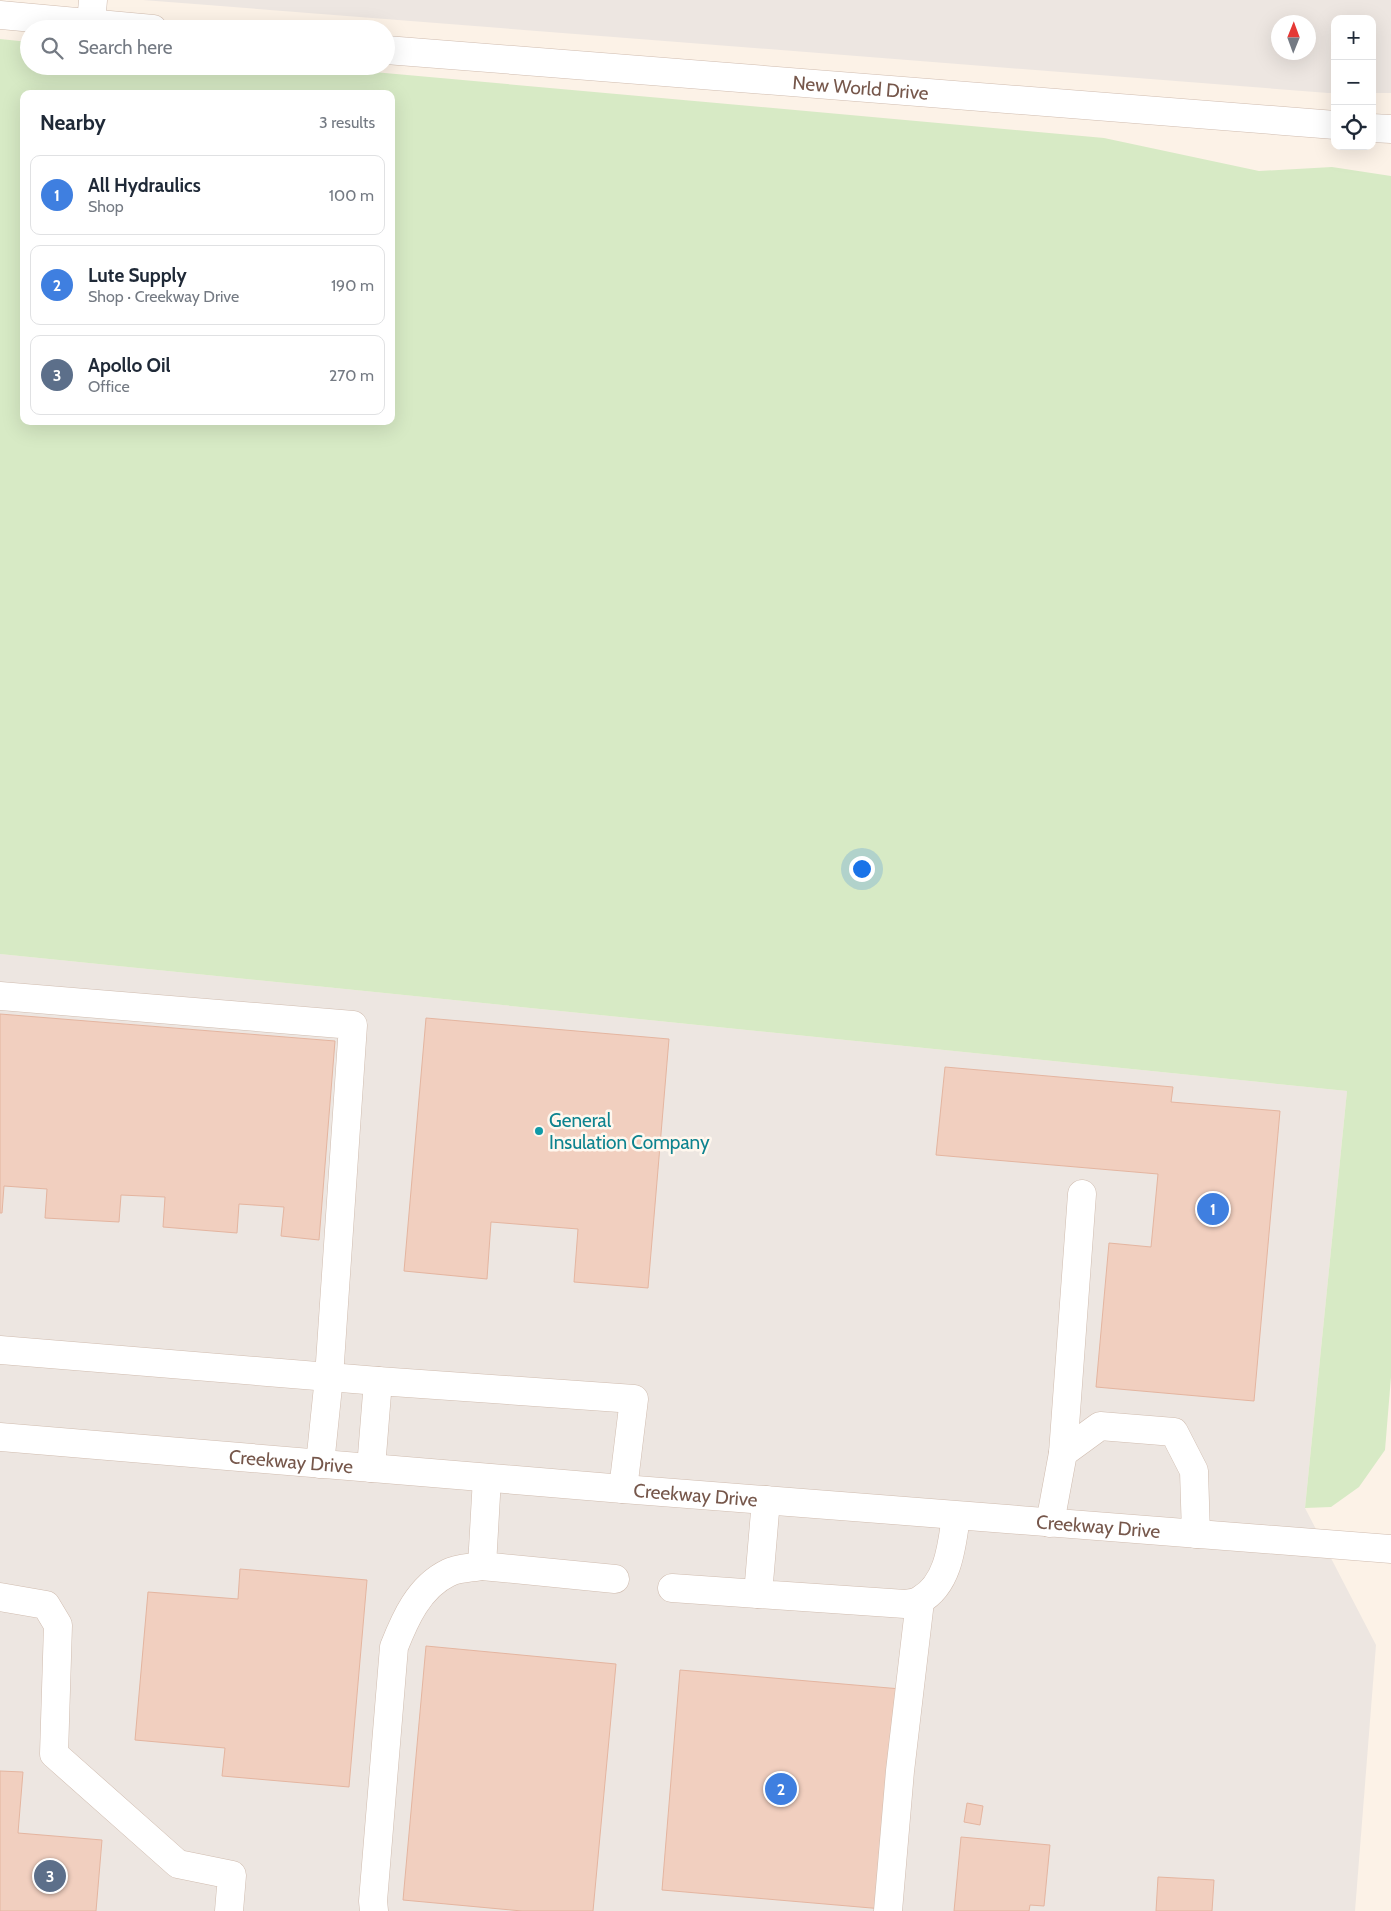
<!DOCTYPE html>
<html lang="en">
<head>
<meta charset="utf-8">
<style>
	:root { --surface:#fff; --page:#f6f6f7; --text:#1f2937; --muted:#747a83; --line:#e0e1e3; --accent:#1a73e8 }
	body { margin:0; font-family:Cabin,sans-serif; background:var(--page); color:var(--text) }
	.controls { position:absolute; right:15px; top:15px; display:grid; overflow:hidden; border-radius:10px; box-shadow:0 5px 20px #0002 }
	.controls button { width:45px; height:45px; display:grid; place-items:center; padding:0; border:0; border-bottom:1px solid var(--line); background:var(--surface); color:var(--text); font:25px sans-serif }
	.compass { position:absolute; left:1271px; top:15px; width:45px; height:45px; border-radius:50%; background:var(--surface); box-shadow:0 5px 20px #0002; rotate:1deg }
	.you { position:absolute; left:861px; top:868px; width:18px; height:18px; margin:-12px; border:4px solid #fff; border-radius:50%; background:#1a73e8; box-shadow:0 0 0 8px #1a73e833 }
	.badge { display:grid; place-items:center; width:32px; height:32px; border-radius:50%; background:var(--accent); color:#fff; font-size:16px; font-weight:700 }
	.pin { position:absolute; translate:-50% -50%; border:2px solid #fff; box-shadow:0 1px 5px #0006 }
	.list { margin:0; padding:0; list-style:none }
	h2 { display:flex; justify-content:space-between; align-items:center; height:65px; margin:0; padding:0 20px; font-size:21px }
	h2 small { font-size:16px; font-weight:400; color:var(--muted) }
	.list li { display:grid; grid-template-columns:32px 1fr auto; gap:15px; align-items:center; box-sizing:border-box; height:80px; margin:0 10px 10px; padding:0 10px; border:1px solid var(--line); border-radius:10px }
	.list b { display:block; font-size:19px; white-space:nowrap }
	.list p { margin:0; font-size:16px; white-space:nowrap; color:var(--muted) }
	.list em { font-size:16px; font-style:normal; color:var(--muted) }
	.icon { flex:none; width:28px; height:28px; fill:none; stroke:currentColor; stroke-width:2; stroke-linecap:round; stroke-linejoin:round }
	.map { position:relative; flex:none; width:1391px; height:1911px; overflow:hidden }
	.search { position:absolute; background:var(--surface); box-shadow:0 5px 20px #0002; left:20px; top:20px; width:375px; height:55px; display:flex; align-items:center; gap:12px; box-sizing:border-box; padding:0 18px; border-radius:28px; color:var(--muted); font-size:19px }
	.panel { position:absolute; background:var(--surface); box-shadow:0 5px 20px #0002; left:20px; top:90px; width:375px; height:335px; border-radius:10px }
	.map>svg:first-child { display:block }
</style>
</head>
<body>
<div class="map">
<svg width="1391" height="1911" viewBox="0 0 1391 1911">
	<rect width="100%" height="100%" fill="#fcf2e7"/>
	<path fill="#ede6e1" fill-rule="evenodd" d="M143 0H1391V93H1372V19H1335V93H1328ZM1278 22H1308V52H1278Z
		M0 954 1347 1091 1305 1508 1376 1645 1355 1911H0Z"/>
	<path fill="#d7eac5" fill-rule="evenodd" d="M0 39 29 42V66H307L1104 138 1259 171 1332 167 1391 176V1377L1385 1450 1359 1487 1331 1507 1305 1508 1347 1091 0 954ZM24 94H391V421H24Z"/>
	<path fill="#f1cfbf" stroke="#e4b5a0" d="M0 1014 335 1041 319 1240 281 1236 284 1207 239 1204 237 1233 163 1227 165 1197 121 1195 119 1222 45 1218 47 1189 4 1186 2 1213H0Z
		M426 1018 669 1039 648 1288 574 1282 578 1229 491 1222 487 1279 404 1271Z
		M945 1067 1173 1087 1171 1102 1280 1111 1254 1401 1096 1387 1109 1243 1151 1247 1158 1174 936 1155Z
		M240 1569 367 1580 349 1787 222 1776 225 1748 135 1740 148 1592 238 1599Z
		M426 1646 616 1664 593 1911H522L403 1900Z
		M680 1670 901 1689 883 1909 662 1890Z
		M0 1771 23 1772 18 1833 102 1840 96 1911H0Z
		M967 1803 983 1806 980 1825 964 1822Z
		M961 1837 1050 1845 1044 1906 1030 1905 1029 1911H954Z
		M1158 1877 1214 1880 1212 1911H1156Z"/>
	<g fill="none" stroke-linecap="round" stroke-linejoin="round">
		<defs>
			<g id="minor">
				<path d="M0 15 153 29"/>
				<path d="M91 23 93 0"/>
				<path id="s1" d="M386 50 1335 125"/>
				<path d="M1372 128 1391 129"/>
				<path d="M0 996 353 1025 329 1377 320 1464"/>
				<path d="M0 1350 378 1381"/>
				<path id="s2" d="M0 1437 623 1489 1391 1549"/>
				<path d="M1063 1453 1082 1194"/>
				<path d="M371 1468 378 1381 634 1399 623 1489"/>
				<path d="M487 1478 482 1566 615 1579"/>
				<path d="M766 1500 758 1594 905 1604C910 1603 916 1603 920 1600 949 1584 952 1544 956 1516"/>
				<path d="M1050 1523 1063 1453 1100 1426 1174 1432 1194 1471 1196 1534"/>
				<path d="M672 1588 758 1594"/>
				<path d="M0 1597 46 1605 58 1625 54 1754 178 1864 232 1875 229 1911"/>
				<path d="M374 1911 373 1901 394 1647C405 1619 419 1587 448 1573 457 1568 471 1568 482 1566"/>
				<path d="M888 1911 900 1771 920 1601"/>
			</g>
		</defs>
		<use href="#minor" stroke="#d0bcaf" stroke-width="29"/>
		<use href="#minor" stroke="#fff" stroke-width="28"/>
	</g>
	<circle fill="#0f9aa8" stroke="#fff7ee" stroke-width="2" cx="539" cy="1131" r="5"/>
	<g text-anchor="middle" dominant-baseline="central" stroke-width="5" stroke-linejoin="round" paint-order="stroke">
		<g font-size="19" fill="#76574b" stroke="#fff7ee">
			<text stroke="none"><textPath href="#s1" startOffset="476">New World Drive</textPath></text>
			<text stroke="none"><textPath href="#s2" startOffset="292">Creekway Drive</textPath></text>
			<text stroke="none"><textPath href="#s2" startOffset="698">Creekway Drive</textPath></text>
			<text stroke="none"><textPath href="#s2" startOffset="1102">Creekway Drive</textPath></text>
		</g>
		<g font-size="19" fill="#0d838f" stroke="#fff7ee" text-anchor="start">
			<text x="549" y="1120">General<tspan x="549" dy="22">Insulation Company</tspan></text>
		</g>
	</g>
</svg>
<div class="controls">
<button>+</button>
<button>−</button>
<button><svg class="icon" aria-label="locate" viewBox="0 0 24 24"><circle cx="12" cy="12" r="6"/><path d="M12 2v4M12 18v4M2 12h4M18 12h4"/></svg></button>
</div>
<svg class="compass" viewBox="-18 -18 36 36"><path d="M0-13l5 13h-10z" fill="#e53935"/><path d="M0 13l5-13h-10z" fill="#747a83"/></svg>
<div class="you"></div>
<div class="pin badge" style="left:1213px;top:1209px;background:#3f7fe0">1</div>
<div class="pin badge" style="left:781px;top:1789px;background:#3f7fe0">2</div>
<div class="pin badge" style="left:50px;top:1876px;background:#5c6f8a">3</div>
<div class="search"><svg class="icon" aria-label="search" viewBox="0 0 24 24"><circle cx="10" cy="10" r="6"/><path d="M15 15l6 6"/></svg>Search here</div>
<section class="panel">
<h2>Nearby<small>3 results</small></h2>
<ul class="list">
<li><span class="badge" style="background:#3f7fe0">1</span><div><b>All Hydraulics</b><p>Shop</p></div><em>100 m</em></li>
<li><span class="badge" style="background:#3f7fe0">2</span><div><b>Lute Supply</b><p>Shop · Creekway Drive</p></div><em>190 m</em></li>
<li><span class="badge" style="background:#5c6f8a">3</span><div><b>Apollo Oil</b><p>Office</p></div><em>270 m</em></li>
</ul>
</section>
</div>
</body>
</html>
